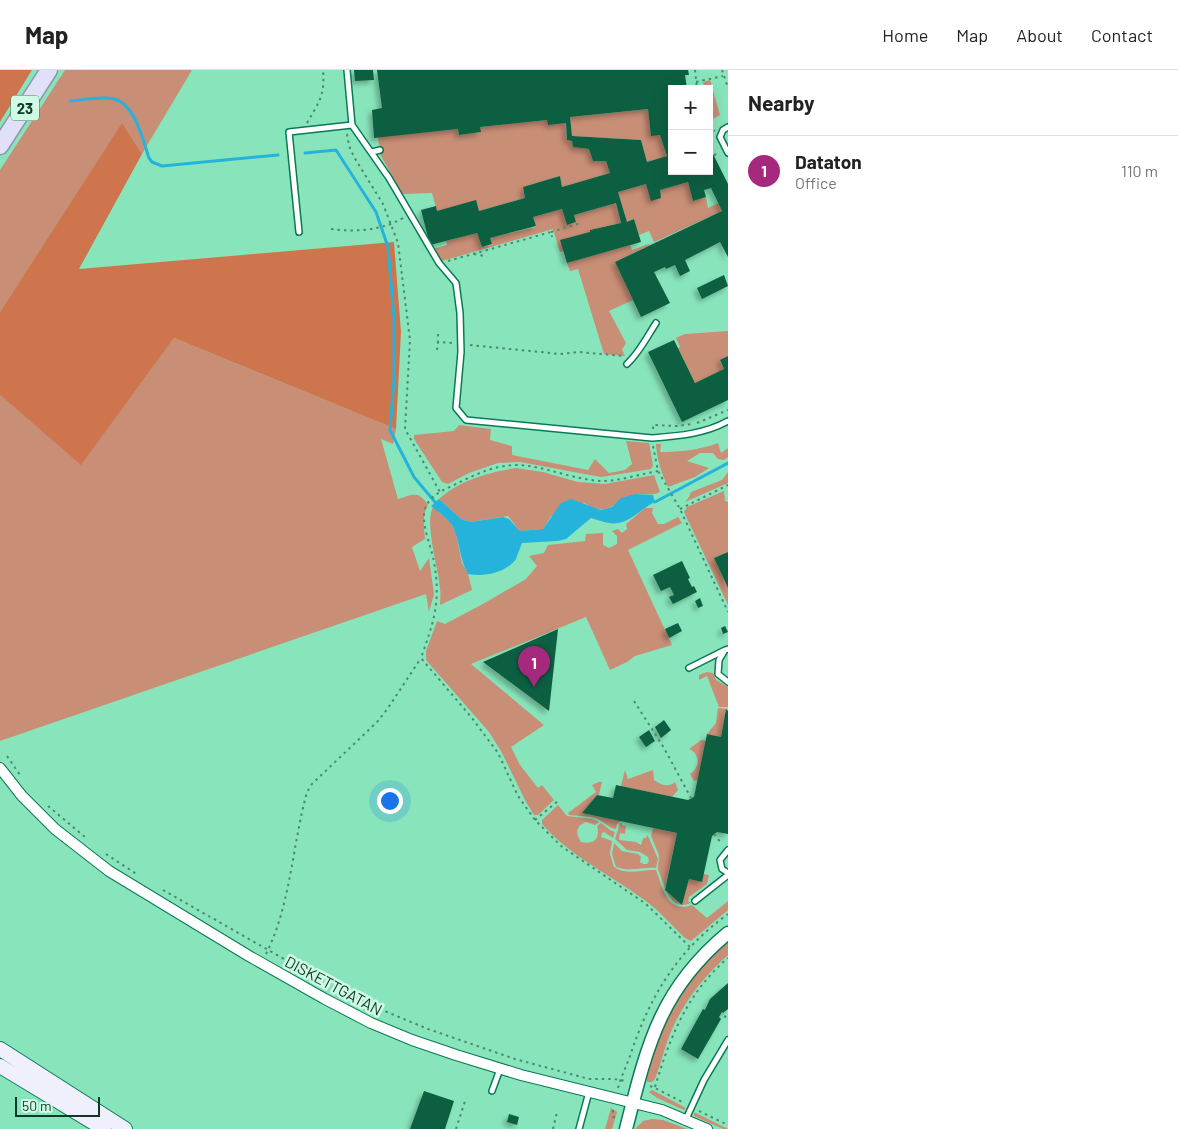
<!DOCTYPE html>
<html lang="en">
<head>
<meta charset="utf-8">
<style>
	:root { --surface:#fff; --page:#f2f2f2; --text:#222; --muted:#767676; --line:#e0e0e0; --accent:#a52a7e }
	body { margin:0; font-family:Barlow,sans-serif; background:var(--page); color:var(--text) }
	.controls { position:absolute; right:15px; top:15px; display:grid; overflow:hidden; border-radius:0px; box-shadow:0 5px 20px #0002 }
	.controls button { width:45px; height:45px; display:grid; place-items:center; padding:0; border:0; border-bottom:1px solid var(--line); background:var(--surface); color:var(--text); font:25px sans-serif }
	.scale { position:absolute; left:15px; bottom:12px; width:85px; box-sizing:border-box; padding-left:5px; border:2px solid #103828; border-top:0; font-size:14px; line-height:18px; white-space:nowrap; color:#103828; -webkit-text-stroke:4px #cffbe5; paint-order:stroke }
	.you { position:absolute; left:389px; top:730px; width:18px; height:18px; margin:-12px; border:4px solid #fff; border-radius:50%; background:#1a73e8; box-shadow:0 0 0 8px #1a73e833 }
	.badge { display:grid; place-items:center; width:32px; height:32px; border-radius:50%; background:var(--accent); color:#fff; font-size:16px; font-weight:700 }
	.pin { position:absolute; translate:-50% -41px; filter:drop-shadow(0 1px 2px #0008) }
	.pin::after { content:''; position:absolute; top:26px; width:18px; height:15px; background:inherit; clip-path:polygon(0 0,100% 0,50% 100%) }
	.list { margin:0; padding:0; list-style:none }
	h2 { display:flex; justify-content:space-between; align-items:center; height:65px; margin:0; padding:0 20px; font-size:21px }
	h2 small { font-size:16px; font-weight:400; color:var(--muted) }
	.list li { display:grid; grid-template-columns:32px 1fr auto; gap:15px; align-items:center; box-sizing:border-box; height:70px; padding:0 20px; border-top:1px solid var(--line) }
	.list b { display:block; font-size:19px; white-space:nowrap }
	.list p { margin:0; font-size:16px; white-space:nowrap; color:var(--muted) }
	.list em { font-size:16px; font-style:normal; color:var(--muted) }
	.map { position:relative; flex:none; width:728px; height:1059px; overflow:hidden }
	header { display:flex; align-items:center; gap:30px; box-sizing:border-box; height:70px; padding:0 25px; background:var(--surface); border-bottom:1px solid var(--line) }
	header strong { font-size:24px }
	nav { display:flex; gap:28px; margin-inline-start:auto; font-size:18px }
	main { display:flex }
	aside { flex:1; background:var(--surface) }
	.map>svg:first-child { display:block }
</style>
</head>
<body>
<header>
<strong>Map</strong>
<nav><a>Home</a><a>Map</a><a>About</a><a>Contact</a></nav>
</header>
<main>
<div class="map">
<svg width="728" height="1059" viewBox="0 0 728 1059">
	<defs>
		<filter id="shadow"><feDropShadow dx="-3.5" dy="3.5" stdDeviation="2.5" flood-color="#0004"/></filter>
	</defs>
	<rect width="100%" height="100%" fill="#88e5bb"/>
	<path fill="#c98e76" d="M65 0H192L142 84 122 54 0 242V100Z
		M710 10 720 45 709 51V19H705L703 12Z
		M648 39 651 65H660L667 86 647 92 641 70 572 66 570 47Z
		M547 50 566 53 567 70 572 71 573 77 589 79 593 91H606L610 103 562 117 560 106 523 117 525 128 479 141H437L432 123 402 124 380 84 378 67 458 59 459 65 480 62V57Z
		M688 112 693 131 706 127 708 138 718 133 722 141 654 172 649 161 639 165 634 149 627 152 618 122 646 114 660 120Z
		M616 133 621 153 590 160V162L564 181 560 182 553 159 442 191 433 179 447 175 446 171 477 163 482 177 492 175 490 168 536 157 533 147 562 139 567 155 576 152 574 145Z
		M649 174 650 175 615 192 633 230 609 241 626 273 622 280 625 286 604 284 578 199 570 201 567 193 630 175 632 180Z
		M728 261V286L720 291 724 299 695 313 678 278 680 277 676 268 685 264Z
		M174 268 396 359 393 374 381 369 398 429C413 425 418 420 428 435 422 445 424 458 425 469L412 477 420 501 429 488 434 524 429 542 426 524 0 671V325L81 394Z
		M459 355 491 359 490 370 512 376V385L588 400 595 389 609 403 625 400 632 394 626 371 649 373 653 395 651 399 601 407 520 392 498 393 469 403 448 414 442 412 414 369V365L454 361Z
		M718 373 721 383 728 378V387L724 390 718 389 713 383H700L687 391 709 398 695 407 668 417C661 402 657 390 656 374H661L660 382C680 382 699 380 718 373Z
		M515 398 543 402 578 412 605 414 654 405 660 422C649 427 643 422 634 425 612 432 609 448 584 433L551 446 543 459 520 461 508 446 471 452 461 449 439 429C460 410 487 403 515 398Z
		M728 402V413L685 432 689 427 691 422 722 410Z
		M724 421 725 431 728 432V482L714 488 728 518V535L684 442 687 437Z
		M433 437 451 453 456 464 462 493 468 504 472 520 440 535C440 530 441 525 440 519 439 499 424 454 433 437Z
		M645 438H653L652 443 658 454H664L678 447 682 453 628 480 672 575 635 586 627 592 610 600 586 547 471 594 544 655 511 677 520 695 538 718 542 715 554 730 538 745H534L526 732 501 681 489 662 426 590V581L437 551 445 554 481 535 526 509 537 496 529 486 544 483 548 475 585 471 586 464 603 463V475L609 478 617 474V466L612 461 618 459 622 463 627 459 626 454Z
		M707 602 713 603 716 610 728 617V637H719L707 606 699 610V605Z
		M718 638 728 639 726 640 721 667 707 664 716 653Z
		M701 670 706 671 698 710 694 711 690 704C701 697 700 684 689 679Z
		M625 700 628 709 653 700 654 710C661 715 668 718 675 712L678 720 672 727 621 716Z
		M599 712H602L599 725H597L582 743 621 751 617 754 616 759C609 758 604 752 598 749 589 745 579 747 569 745L568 743 596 722 592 715Z
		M558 735 567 746 592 749 599 752 595 755 586 752C576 756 575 763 581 772 593 775 601 769 597 756L601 753 610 760 615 762 613 768 604 762 602 763 601 767 612 771 610 784 614 797C627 806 641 799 656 800 663 818 667 844 692 835L707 848 728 831V840L691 871 685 868C671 855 658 839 643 829 609 804 570 786 542 754V750Z
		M620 753H622V755L626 756 625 764 620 763 619 770 636 772 641 775 643 768H646L647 765 649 768 658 789 656 798C642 797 630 802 616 797L612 784 614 773 622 781 638 784 641 787 640 792 643 794H647L649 791 648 787 640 782 627 780 615 769Z
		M653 758 677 763 665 818 658 799 659 785 651 766Z
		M703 804 709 805 707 814 689 827 688 831 691 833C679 838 672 832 667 822L682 835 689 809 701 811Z
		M728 872V885C704 906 682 934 670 964 664 979 661 994 655 1009L652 1012H647C645 1002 651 989 655 979 670 938 694 900 728 872Z
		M652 1020 656 1022 686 1038 684 1040 657 1028 649 1022Z
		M611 1038 617 1042 612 1059H605Z
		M694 1043H696L728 1059H723L694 1046Z
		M652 1049 663 1050 687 1059H635L643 1051Z"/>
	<path fill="#cf754d" d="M0 0H32L0 52Z
		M122 53 142 84 79 199 394 172 401 262 396 359 174 268 81 395 0 325V242Z"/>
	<path fill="#25b3dc" d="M635 424 653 425 655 432C643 437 632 451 618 453 610 455 598 450 591 448L566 469 558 471 522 473C520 478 518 484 516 489 506 503 484 507 468 504 459 488 460 470 452 455 447 448 438 442 431 436L439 429 461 449 471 452 503 447 509 449 520 461 543 459 561 433 571 429 601 440 612 437 621 428Z"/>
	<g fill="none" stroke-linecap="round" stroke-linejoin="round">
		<path stroke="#25b3dc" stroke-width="3" d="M70 31C84 30 101 26 114 29 135 34 143 70 149 88L152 92 162 96 278 85
			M305 83 336 80 376 142 388 177 394 248V309L390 360 414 407 435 432
			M655 432 728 393"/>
	</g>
	<path fill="#0f5e42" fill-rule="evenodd" filter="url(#shadow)" d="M354 0H373L374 10 355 11Z
		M377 0H688L689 5H685L687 19H672V101H709V76L728 114V187L720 172 685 190 690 201 680 206 675 195 666 199 665 197 654 202 670 233 641 247 615 192 722 141 711 118 704 120 706 127 693 131 688 112 660 120 661 128 651 131 646 114 618 122 627 152 634 149 641 172 567 193 560 170 590 162V160L621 153 616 133 574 145 576 152 567 155 562 139 533 147 536 156 490 168 492 174 482 177 477 163 430 175 421 140 436 136 437 141 476 130 479 141 525 128 523 117 560 106 562 117 610 103 606 91H593L589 79 573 77 572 71 567 70 566 53 548 55 547 50 480 57 481 62 459 65 458 59 374 68 372 40 382 38ZM648 39 651 66 660 65 667 86 647 92 641 70 572 66 570 47Z
		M724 205 728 216 702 229 697 218Z
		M674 270 695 313 724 299 720 290 728 286V330L682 352 648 282Z
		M728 482V518L714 488Z
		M682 491 690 508 688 509 692 517 694 516 697 522 673 534 669 527 674 525 670 517 661 521 653 505Z
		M700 528 703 536 698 538 695 531Z
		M678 553 682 561 669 568 665 559Z
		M725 556 728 562 723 564 721 558Z
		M558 559 549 641 483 592Z
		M726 639 728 641V764L717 762 712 766 702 812 689 809 682 835 665 820 677 763 582 743 597 725 613 728 616 715 688 730 694 727 707 664 721 667Z
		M664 650 671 660 661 668 655 657Z
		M649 660 655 671 646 677 639 667Z
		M728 913V939L723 943 722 942 719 947 721 949 698 989 681 979 703 939 705 940 710 929Z
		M424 1021 454 1031 445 1059H410Z
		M509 1044 519 1047 517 1055 507 1052Z"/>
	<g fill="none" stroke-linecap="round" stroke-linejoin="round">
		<defs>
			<path id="service" d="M347 0 352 55 389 108 439 193 456 213 460 243 461 282 456 338 466 350 652 368C678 366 705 364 728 351
				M728 57 723 60 720 67 728 83
				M372 82 380 80
				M299 162 289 62 352 55
				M627 294C639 283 647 267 656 253
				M728 579 725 580 719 590 718 604 728 612
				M689 598 725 580
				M728 780 720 790 722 799 728 803
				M695 831 728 805
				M492 1021 500 999
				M686 1049 704 1010 728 970
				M579 1059 589 1022"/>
			<path id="minor" d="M0 698 22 726 55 759 109 801 249 886 325 929 371 953 412 970 456 985 521 1005 662 1040 707 1059"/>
			<path id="tertiary" d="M626 1059C647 977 659 920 728 863"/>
			<path id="secondary" d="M0 979 125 1059
				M0 996 104 1059"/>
			<path id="primary" d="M0 76 49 0"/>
		</defs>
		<use href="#service" stroke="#097a56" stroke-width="8"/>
		<use href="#minor" stroke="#097a56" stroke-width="12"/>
		<use href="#tertiary" stroke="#097a56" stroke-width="15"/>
		<use href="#secondary" stroke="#097a56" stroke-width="16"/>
		<use href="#primary" stroke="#8a99ad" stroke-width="19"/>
		<path stroke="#4a8b6f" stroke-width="2" stroke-dasharray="2.5 4" stroke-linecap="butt" d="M695 0 697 19
			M722 0 728 18
			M696 12 723 6
			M307 53C319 32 325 26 323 0
			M709 56 715 61
			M347 64 349 76 354 87 383 134 398 173 410 270 405 359 440 422
			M714 85 717 84 720 86
			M331 159C355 162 381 161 403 148
			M551 162 581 153
			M474 184 484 186
			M448 191 551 162 552 167
			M438 264V272
			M470 275 560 284 579 282 624 286
			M437 280 438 272 452 273
			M697 353 728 340
			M653 359V355L677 356 692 354
			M653 376 658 401 680 439 728 542
			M658 401C641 404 619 411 602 411 574 410 548 397 520 395 496 394 474 405 452 416 439 422 426 428 424 444 423 459 431 476 434 492 441 532 434 551 421 588L472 648 498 683 518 726 535 750 561 776 646 834 690 877
			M680 439 728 415
			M634 631 664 678 691 728
			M7 686 20 705
			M48 736 85 767
			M535 750 558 731
			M714 764 722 774
			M106 784 138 805
			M163 820 312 905 375 937 428 959 515 989 589 1009H614L626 1011
			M266 884C291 834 292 776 307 722L312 714 378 651 388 638 421 588
			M724 946 728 948
			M650 1016 655 1018 684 1033
			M655 1017C670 967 687 923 728 888
			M618 1018C621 1007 626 997 630 986 650 926 676 882 728 844
			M613 1040V1047L617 1048
			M699 1041 728 1055
			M456 1059 466 1028
			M553 1059 557 1042"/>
		<use href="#service" stroke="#fff" stroke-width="5"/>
		<use href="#minor" stroke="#fff" stroke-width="10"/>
		<use href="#tertiary" stroke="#fff" stroke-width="12"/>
		<use href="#secondary" stroke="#eff0fc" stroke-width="14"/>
		<use href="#primary" stroke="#e0e1f9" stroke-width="16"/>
	</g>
	<g text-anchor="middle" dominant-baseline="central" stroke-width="5" stroke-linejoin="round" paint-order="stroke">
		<rect fill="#cffbe5" stroke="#497261" stroke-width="1" x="11" y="25.5" width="28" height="25" rx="4"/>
		<g font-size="15" font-weight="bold" fill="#103828">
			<text x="25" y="38">23</text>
		</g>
		<g font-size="16" fill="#103828" stroke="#cffbe5">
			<text transform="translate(334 915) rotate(28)">DISKETTGATAN</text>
		</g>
	</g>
</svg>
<div class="controls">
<button>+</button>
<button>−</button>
</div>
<div class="scale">50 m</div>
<div class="you"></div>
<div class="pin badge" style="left:534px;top:617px">1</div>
</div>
<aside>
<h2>Nearby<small></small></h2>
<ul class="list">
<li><span class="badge">1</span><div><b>Dataton</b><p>Office</p></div><em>110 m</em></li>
</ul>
</aside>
</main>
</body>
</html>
